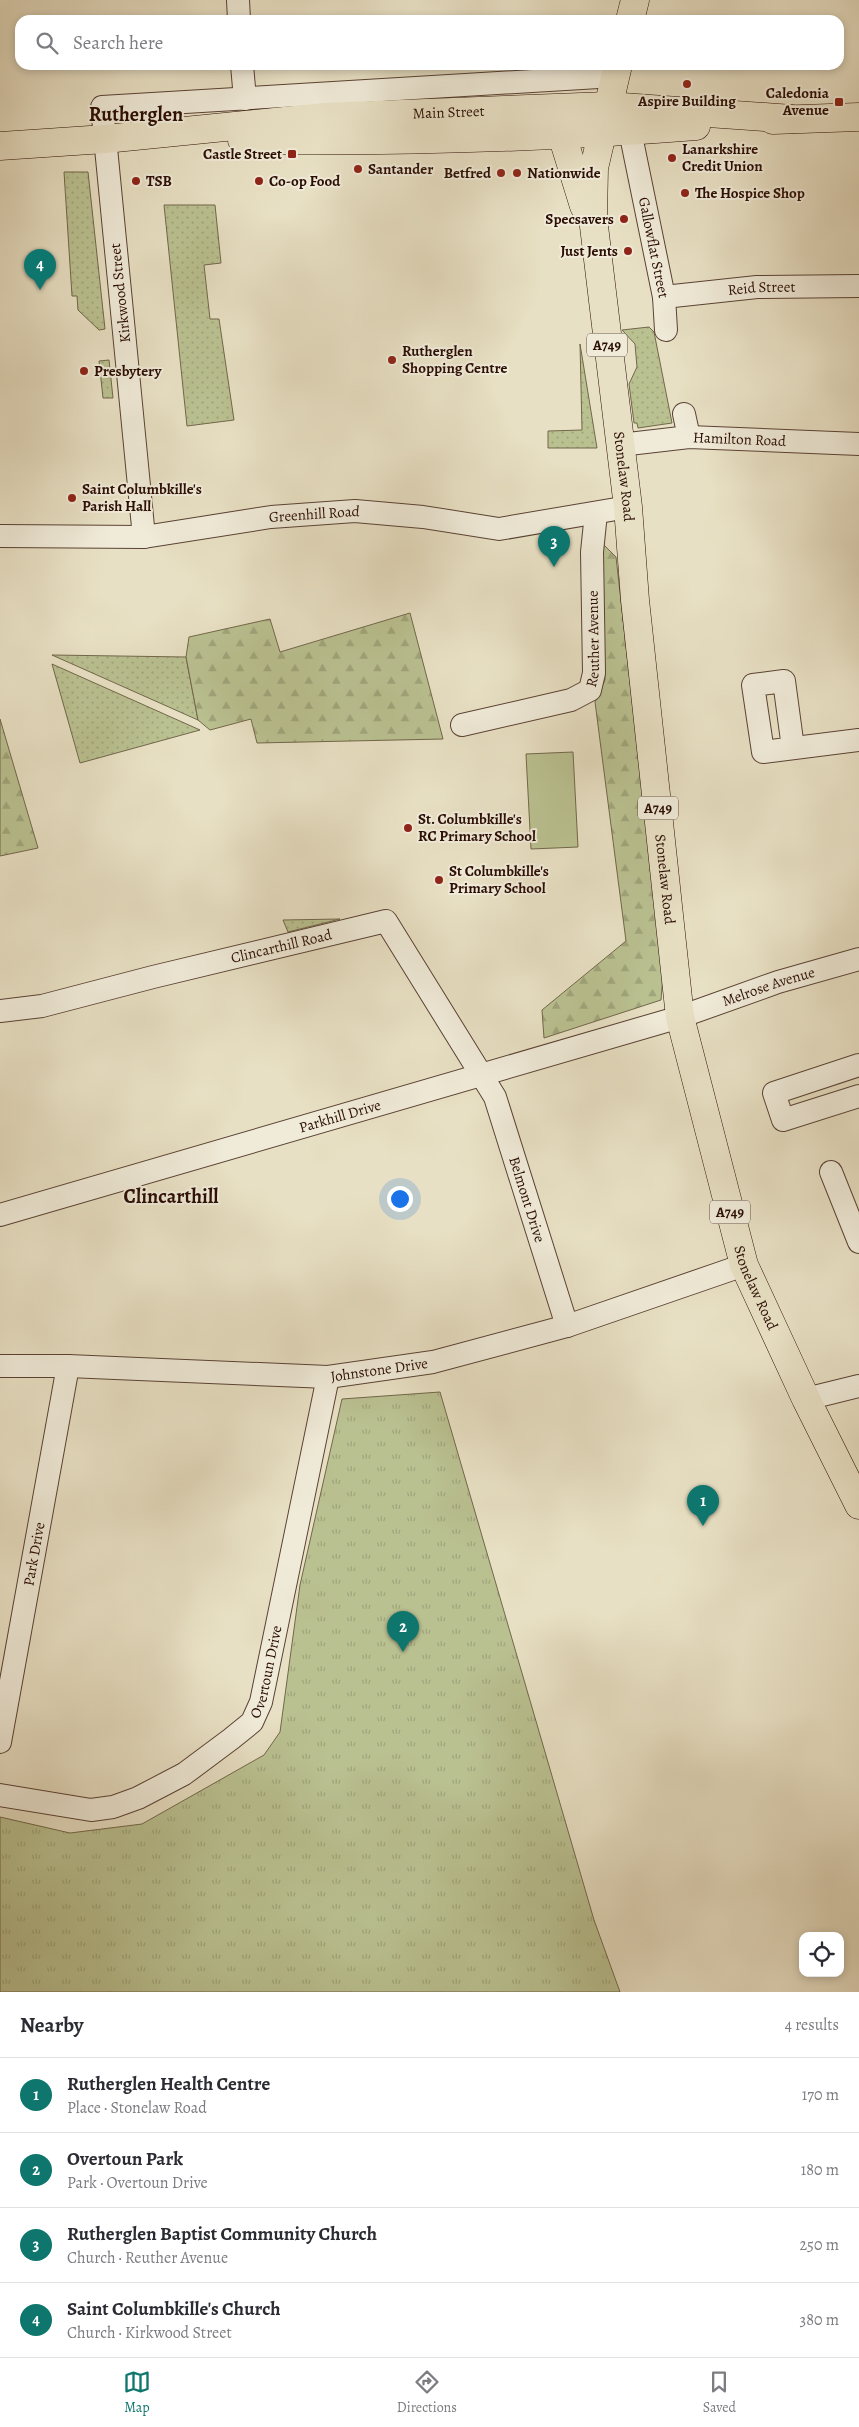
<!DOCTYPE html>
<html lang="en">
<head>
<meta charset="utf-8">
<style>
	:root { --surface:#fff; --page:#f2f2f3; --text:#2b2b33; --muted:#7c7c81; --line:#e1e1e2; --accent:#0f766e }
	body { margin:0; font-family:Alegreya,serif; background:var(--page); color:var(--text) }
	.controls { position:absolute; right:15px; bottom:15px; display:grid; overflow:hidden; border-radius:10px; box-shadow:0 2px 8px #0003 }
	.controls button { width:45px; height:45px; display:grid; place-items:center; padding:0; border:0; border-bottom:1px solid var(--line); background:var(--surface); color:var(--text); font:25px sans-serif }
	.you { position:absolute; left:399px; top:1198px; width:18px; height:18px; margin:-12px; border:4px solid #fff; border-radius:50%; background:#1a73e8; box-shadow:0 0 0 8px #1a73e833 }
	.badge { display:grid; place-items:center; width:32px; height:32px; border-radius:50%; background:var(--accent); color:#fff; font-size:16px; font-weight:700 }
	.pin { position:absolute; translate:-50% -41px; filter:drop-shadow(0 1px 2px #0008) }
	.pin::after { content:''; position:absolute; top:26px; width:18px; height:15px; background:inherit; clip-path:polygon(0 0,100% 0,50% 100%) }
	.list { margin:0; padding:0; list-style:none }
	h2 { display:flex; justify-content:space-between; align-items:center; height:65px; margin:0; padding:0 20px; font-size:21px }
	h2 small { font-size:16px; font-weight:400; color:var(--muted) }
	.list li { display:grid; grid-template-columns:32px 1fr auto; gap:15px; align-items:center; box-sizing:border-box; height:75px; padding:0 20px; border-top:1px solid var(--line) }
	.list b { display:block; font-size:19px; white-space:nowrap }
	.list p { margin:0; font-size:16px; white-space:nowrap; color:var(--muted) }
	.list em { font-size:16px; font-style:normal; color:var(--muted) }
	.icon { flex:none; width:28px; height:28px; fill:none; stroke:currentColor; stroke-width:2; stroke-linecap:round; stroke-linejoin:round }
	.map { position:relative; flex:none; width:859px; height:1992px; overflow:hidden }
	.search { position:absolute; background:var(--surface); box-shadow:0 2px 8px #0003; left:15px; right:15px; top:15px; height:55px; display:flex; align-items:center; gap:12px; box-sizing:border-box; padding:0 18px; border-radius:15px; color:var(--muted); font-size:19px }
	.sheet { height:365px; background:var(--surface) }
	nav { display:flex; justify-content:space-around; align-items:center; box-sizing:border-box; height:70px; border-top:1px solid var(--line); background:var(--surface); font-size:14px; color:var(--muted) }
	nav a { display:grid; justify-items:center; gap:2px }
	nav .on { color:var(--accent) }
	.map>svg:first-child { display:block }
</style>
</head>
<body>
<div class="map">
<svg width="859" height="1992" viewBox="0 0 859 1992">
	<defs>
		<pattern id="grass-dots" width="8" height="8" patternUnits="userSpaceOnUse" patternTransform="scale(1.25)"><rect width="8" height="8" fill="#bac191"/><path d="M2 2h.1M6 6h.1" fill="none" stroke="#a0a57b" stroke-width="1.8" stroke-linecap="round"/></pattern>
		<pattern id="forest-firs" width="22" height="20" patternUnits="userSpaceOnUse" patternTransform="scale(1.25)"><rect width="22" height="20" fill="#bac191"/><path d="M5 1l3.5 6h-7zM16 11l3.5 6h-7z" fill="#a0a57b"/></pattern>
		<pattern id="park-tufts" width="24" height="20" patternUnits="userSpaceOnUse" patternTransform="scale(1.25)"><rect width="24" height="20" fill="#bac191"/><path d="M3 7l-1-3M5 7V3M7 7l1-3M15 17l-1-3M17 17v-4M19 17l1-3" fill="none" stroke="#a0a57b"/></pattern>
	</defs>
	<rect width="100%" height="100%" fill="#e8e0c4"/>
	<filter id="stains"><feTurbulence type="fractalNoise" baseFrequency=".004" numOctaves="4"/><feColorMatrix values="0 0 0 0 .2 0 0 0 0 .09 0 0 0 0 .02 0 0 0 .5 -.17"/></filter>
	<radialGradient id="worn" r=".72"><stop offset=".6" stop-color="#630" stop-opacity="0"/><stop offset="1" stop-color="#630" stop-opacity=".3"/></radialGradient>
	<path fill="url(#grass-dots)" stroke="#72674a" d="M64 172H88L105 329 99 330 78 310 77 296H72Z
		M164 205H215L221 263 204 265 210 319H219L234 420 187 426Z
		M649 327 654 332 672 423 638 428 637 423H634L629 384 637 367 635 344 622 330Z
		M580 344 597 448H548V431L582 430Z
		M109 360 113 398H103L99 361Z
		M52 655 186 657 198 720Z
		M52 664 200 730 80 763Z
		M340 919 288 932 283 920Z"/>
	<path fill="url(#forest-firs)" stroke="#72674a" d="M602 543 616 557 663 975 661 1000 544 1038 542 1010 626 941 595 702 605 680 598 551Z
		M410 613 443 739 257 743 251 719 210 730 198 720 186 657 189 637 270 619 280 652Z
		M0 719 38 848 0 856Z"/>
	<path fill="url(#park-tufts)" stroke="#72674a" d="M440 1392 594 1920 620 1992H0V1817L70 1833 142 1824 264 1755 280 1732 300 1585 342 1399Z"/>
	<path fill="#bac191" stroke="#72674a" d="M573 752 578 847 531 849 526 754Z"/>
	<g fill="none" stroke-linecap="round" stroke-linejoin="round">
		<defs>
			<g id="minor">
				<path d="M238 0 239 20"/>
				<path d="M242 65 245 99"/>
				<path id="s1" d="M630 131 664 297 666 330"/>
				<path id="s2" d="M664 297 757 287 859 286"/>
				<path d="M684 414 689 437"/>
				<path id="s3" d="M620 445 689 437 859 444"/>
				<path id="s4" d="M0 536 144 537 271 517 355 511 423 517 499 529 628 507"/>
				<path d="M144 537 102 107 615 76"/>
				<path id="s5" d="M462 725 571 700 590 690 594 673 592 552 596 513"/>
				<path d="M793 748 784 681 753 685 763 752 859 740"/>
				<path id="s6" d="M0 1011 42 1006 153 977 386 921 495 1097 567 1326"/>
				<path d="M859 1065 774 1093 783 1120 859 1096"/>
				<path d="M831 1172 859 1242"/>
				<path id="s7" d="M0 1215 680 1017 778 982 859 959"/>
				<path id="s8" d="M0 1366H68L328 1377 433 1362 567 1326 744 1265"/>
				<path d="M806 1399 859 1386"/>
				<path id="s9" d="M0 1742 68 1366"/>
				<path id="s10" d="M0 1795 91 1810 113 1807 138 1798 184 1774 231 1739 252 1722 261 1702 328 1377"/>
			</g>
			<g id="major">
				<path d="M630 20 635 0"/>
				<path id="s11" d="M618 65 594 168 593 218 628 507 635 600 680 1017 744 1265 806 1399 859 1505"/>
				<path d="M773 120 859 117"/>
				<path d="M562 135 584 206"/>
				<path d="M242 140C393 142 544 138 696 126"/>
				<path id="s12" d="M0 146 105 139 324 117 608 106 792 119"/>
			</g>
		</defs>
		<use href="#minor" stroke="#5a4234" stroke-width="24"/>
		<use href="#major" stroke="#2a0d04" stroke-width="29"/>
		<use href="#minor" stroke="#f0ebd9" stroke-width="22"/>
		<use href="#major" stroke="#e8e0c4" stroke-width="28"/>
	</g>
	<g fill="#8f2418" stroke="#f0ebd9" stroke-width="2">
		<circle cx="687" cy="84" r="5"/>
		<rect x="834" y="97" width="10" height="10" rx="2.5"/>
		<rect x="287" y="149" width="10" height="10" rx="2.5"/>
		<circle cx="672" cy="158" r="5"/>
		<circle cx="358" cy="169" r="5"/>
		<circle cx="501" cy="173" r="5"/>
		<circle cx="517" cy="173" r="5"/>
		<circle cx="136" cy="181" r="5"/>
		<circle cx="259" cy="181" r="5"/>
		<circle cx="685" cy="193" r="5"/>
		<circle cx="624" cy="219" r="5"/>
		<circle cx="628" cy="251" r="5"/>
		<circle cx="392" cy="360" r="5"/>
		<circle cx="84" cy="371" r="5"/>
		<circle cx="72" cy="498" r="5"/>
		<circle cx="408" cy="828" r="5"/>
		<circle cx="439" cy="880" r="5"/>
	</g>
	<g text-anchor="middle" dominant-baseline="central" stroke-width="4" stroke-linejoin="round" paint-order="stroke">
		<g fill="#f0ebd9" stroke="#655044" stroke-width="1">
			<rect x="587" y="333.5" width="40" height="23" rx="4"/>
			<rect x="638" y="796.5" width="40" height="23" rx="4"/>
			<rect x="710" y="1200.5" width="40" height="23" rx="4"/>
		</g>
		<g font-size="14" font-weight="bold" fill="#2a0d04">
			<text x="607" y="345">A749</text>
			<text x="658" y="808">A749</text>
			<text x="730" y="1212">A749</text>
		</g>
		<g font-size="15" font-weight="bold" fill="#2a0d04" stroke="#f0ebd9" text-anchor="start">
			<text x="829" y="93" text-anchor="end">Caledonia<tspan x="829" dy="17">Avenue</tspan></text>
			<text x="687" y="101" text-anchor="middle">Aspire Building</text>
			<text x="682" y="149">Lanarkshire<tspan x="682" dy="17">Credit Union</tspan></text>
			<text x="282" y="154" text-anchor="end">Castle Street</text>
			<text x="368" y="169">Santander</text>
			<text x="491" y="173" text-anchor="end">Betfred</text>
			<text x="527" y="173">Nationwide</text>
			<text x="146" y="181">TSB</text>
			<text x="269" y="181">Co-op Food</text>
			<text x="695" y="193">The Hospice Shop</text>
			<text x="614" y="219" text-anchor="end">Specsavers</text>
			<text x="618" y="251" text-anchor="end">Just Jents</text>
			<text x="402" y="351">Rutherglen<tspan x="402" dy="17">Shopping Centre</tspan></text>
			<text x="94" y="371">Presbytery</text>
			<text x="82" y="489">Saint Columbkille's<tspan x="82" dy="17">Parish Hall</tspan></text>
			<text x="418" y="819">St. Columbkille's<tspan x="418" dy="17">RC Primary School</tspan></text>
			<text x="449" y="871">St Columbkille's<tspan x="449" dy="17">Primary School</tspan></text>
		</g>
		<g font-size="15" fill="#2a0d04" stroke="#f0ebd9">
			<text stroke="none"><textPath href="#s12" startOffset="450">Main Street</textPath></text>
			<text stroke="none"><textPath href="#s1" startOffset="119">Gallowflat Street</textPath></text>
			<text stroke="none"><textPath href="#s2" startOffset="98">Reid Street</textPath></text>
			<text transform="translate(120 293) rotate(-96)">Kirkwood Street</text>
			<text stroke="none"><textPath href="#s3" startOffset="120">Hamilton Road</textPath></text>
			<text stroke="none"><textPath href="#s11" startOffset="416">Stonelaw Road</textPath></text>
			<text stroke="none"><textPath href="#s4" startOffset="316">Greenhill Road</textPath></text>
			<text stroke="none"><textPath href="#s5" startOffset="185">Reuther Avenue</textPath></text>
			<text stroke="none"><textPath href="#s11" startOffset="821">Stonelaw Road</textPath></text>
			<text stroke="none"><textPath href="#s6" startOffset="289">Clincarthill Road</textPath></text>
			<text stroke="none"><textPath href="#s7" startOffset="802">Melrose Avenue</textPath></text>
			<text stroke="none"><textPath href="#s7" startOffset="354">Parkhill Drive</textPath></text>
			<text stroke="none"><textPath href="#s6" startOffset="711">Belmont Drive</textPath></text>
			<text stroke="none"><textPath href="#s11" startOffset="1241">Stonelaw Road</textPath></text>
			<text stroke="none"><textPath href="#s8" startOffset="380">Johnstone Drive</textPath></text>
			<text stroke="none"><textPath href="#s9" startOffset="191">Park Drive</textPath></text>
			<text stroke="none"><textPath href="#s10" startOffset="331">Overtoun Drive</textPath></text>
		</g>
		<g font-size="20" font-weight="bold" fill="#2a0d04" stroke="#f0ebd9">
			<text x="136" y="114">Rutherglen</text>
			<text x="171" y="1196">Clincarthill</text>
		</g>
	</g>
	<rect width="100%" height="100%" filter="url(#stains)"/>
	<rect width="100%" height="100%" fill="url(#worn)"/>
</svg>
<div class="controls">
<button><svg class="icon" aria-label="locate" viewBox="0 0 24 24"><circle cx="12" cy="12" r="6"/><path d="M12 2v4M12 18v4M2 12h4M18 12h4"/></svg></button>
</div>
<div class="you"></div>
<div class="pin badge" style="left:703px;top:1526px">1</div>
<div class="pin badge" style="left:403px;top:1652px">2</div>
<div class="pin badge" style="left:554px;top:567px">3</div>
<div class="pin badge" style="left:40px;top:290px">4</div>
<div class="search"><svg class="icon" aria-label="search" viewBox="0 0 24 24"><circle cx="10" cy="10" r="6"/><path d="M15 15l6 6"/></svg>Search here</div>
</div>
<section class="sheet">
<h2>Nearby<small>4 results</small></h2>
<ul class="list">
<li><span class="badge">1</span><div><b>Rutherglen Health Centre</b><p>Place · Stonelaw Road</p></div><em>170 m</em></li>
<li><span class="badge">2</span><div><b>Overtoun Park</b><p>Park · Overtoun Drive</p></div><em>180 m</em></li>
<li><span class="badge">3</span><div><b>Rutherglen Baptist Community Church</b><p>Church · Reuther Avenue</p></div><em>250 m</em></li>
<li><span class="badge">4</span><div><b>Saint Columbkille's Church</b><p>Church · Kirkwood Street</p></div><em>380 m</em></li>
</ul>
</section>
<nav>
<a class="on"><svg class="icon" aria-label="map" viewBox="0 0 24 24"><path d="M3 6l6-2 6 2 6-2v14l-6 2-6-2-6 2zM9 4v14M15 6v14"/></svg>Map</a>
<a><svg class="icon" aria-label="directions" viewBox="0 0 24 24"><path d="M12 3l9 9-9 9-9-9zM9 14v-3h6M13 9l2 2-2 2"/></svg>Directions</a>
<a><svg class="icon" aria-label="saved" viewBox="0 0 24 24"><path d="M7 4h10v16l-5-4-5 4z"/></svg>Saved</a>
</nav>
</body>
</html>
